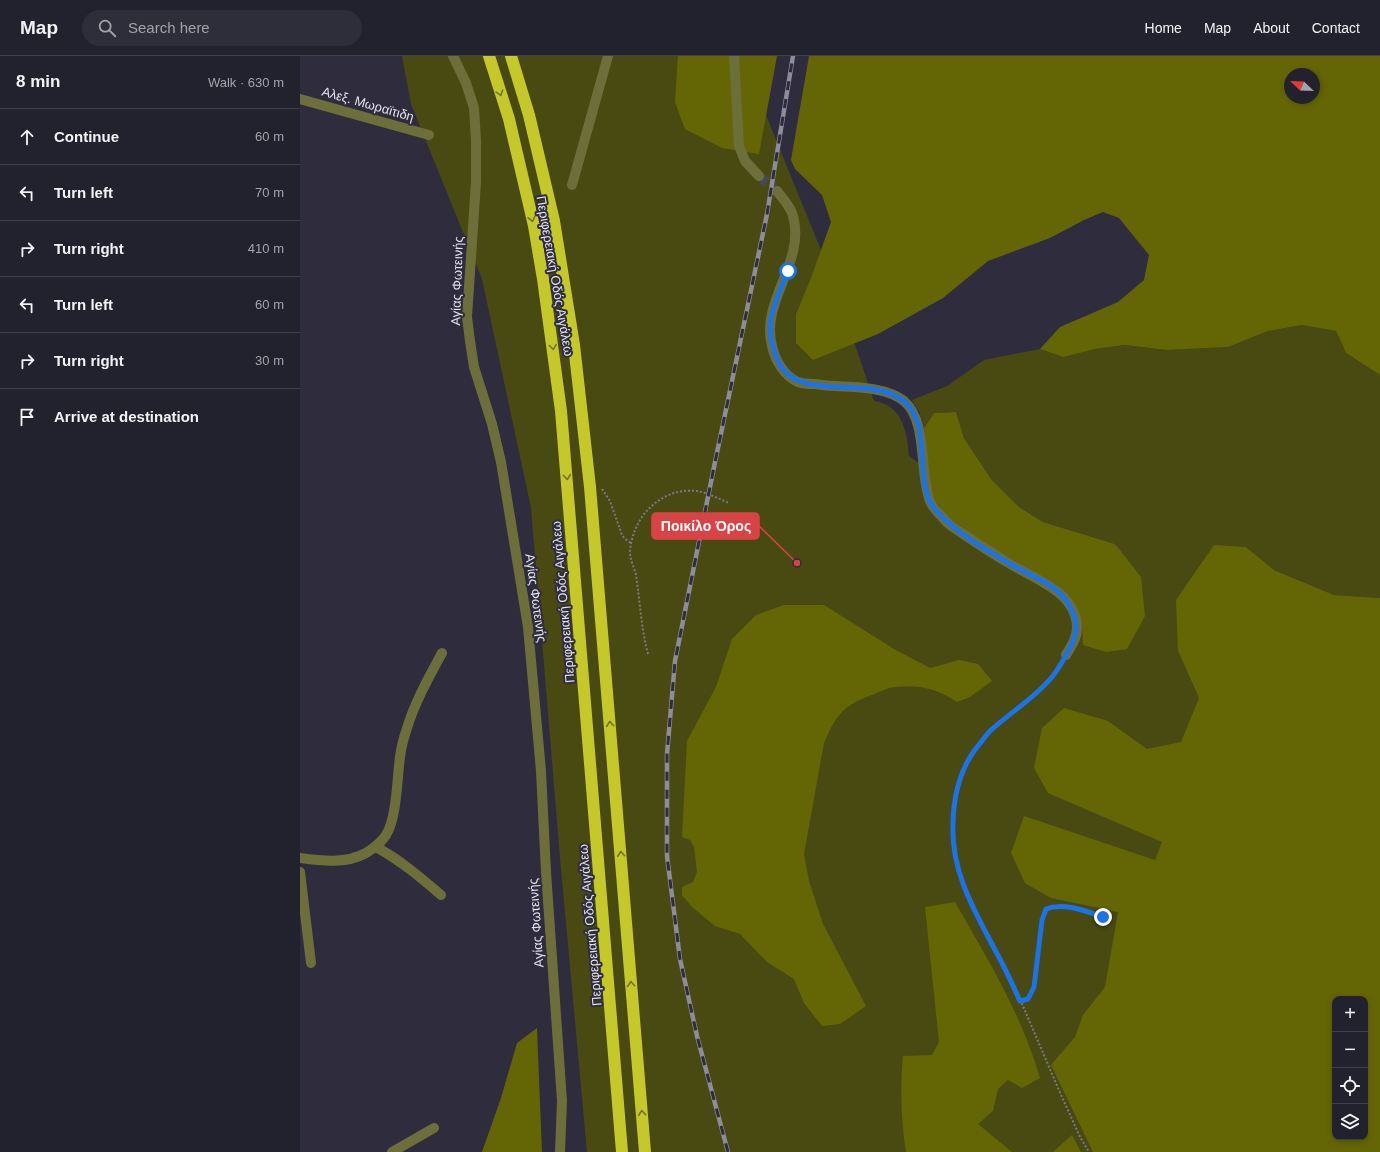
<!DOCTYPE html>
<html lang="en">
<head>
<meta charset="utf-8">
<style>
	:root { --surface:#22212e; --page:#2e2e3a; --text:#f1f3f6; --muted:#a2a3aa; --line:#3f3e4a }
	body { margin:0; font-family:Helvetica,sans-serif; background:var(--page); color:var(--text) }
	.controls { position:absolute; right:12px; bottom:12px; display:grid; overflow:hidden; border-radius:8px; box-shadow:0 2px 6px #0003 }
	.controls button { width:36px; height:36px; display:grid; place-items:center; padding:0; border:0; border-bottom:1px solid var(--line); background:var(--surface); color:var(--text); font:20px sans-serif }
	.compass { position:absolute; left:984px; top:12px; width:36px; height:36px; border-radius:50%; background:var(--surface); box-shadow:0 2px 6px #0003; rotate:293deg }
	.stop { position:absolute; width:12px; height:12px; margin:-9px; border:3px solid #1a73e8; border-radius:50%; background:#fff }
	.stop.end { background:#1a73e8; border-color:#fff; box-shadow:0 1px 4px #0008 }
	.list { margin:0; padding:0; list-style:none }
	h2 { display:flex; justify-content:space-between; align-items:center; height:52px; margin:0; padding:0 16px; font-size:17px }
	h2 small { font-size:13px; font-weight:400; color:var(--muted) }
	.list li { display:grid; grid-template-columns:26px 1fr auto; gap:12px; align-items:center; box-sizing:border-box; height:56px; padding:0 16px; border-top:1px solid var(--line) }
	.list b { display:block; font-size:15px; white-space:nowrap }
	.list em { font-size:13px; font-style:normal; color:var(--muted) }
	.icon { flex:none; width:22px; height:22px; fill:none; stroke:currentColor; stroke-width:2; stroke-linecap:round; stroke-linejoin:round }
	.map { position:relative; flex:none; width:1080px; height:1096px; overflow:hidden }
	header { display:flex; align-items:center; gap:24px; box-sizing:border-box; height:56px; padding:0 20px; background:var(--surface); border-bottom:1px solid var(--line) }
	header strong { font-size:19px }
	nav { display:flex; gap:22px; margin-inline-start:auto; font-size:14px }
	.search { width:280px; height:36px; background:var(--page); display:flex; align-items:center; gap:10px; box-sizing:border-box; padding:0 14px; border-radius:22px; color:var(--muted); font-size:15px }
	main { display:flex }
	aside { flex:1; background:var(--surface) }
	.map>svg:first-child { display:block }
</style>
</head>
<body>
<header>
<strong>Map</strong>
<div class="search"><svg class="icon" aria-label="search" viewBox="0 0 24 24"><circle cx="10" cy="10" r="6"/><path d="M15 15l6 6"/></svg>Search here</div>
<nav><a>Home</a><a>Map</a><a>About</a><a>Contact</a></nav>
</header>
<main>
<aside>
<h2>8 min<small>Walk · 630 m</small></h2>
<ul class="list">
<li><svg class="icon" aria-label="ahead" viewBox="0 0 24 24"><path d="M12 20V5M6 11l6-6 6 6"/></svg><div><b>Continue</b></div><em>60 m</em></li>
<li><svg class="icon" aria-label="left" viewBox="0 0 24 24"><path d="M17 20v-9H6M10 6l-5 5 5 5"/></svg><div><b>Turn left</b></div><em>70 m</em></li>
<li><svg class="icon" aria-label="right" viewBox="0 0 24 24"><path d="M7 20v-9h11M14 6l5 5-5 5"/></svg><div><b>Turn right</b></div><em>410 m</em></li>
<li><svg class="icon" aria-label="left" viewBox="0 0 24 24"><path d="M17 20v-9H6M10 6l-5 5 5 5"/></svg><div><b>Turn left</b></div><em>60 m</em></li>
<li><svg class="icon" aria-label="right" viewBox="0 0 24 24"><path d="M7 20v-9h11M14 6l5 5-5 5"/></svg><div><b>Turn right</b></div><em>30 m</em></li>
<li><svg class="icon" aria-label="arrive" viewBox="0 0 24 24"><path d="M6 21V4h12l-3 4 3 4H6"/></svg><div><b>Arrive at destination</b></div></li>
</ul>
</aside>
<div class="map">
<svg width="1080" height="1096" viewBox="0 0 1080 1096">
	<rect width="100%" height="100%" fill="#2e2c3d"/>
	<path fill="#494a12" d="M102 0H450L459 42 534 226 574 345C603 349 607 377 609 400L835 561 815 488 743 466 719 451 691 423 664 382 656 356 634 357 624 372 619 355 612 344 647 330 684 304 740 293 760 300 795 293 824 289 867 294 928 291 968 275 1002 269 1036 275 1046 297 1080 319V542L1034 539 974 514 946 491 878 595 899 642 851 781 863 786 855 804 840 800 854 1096H287L260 802 231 452 182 223 111 48Z"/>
	<path fill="#646605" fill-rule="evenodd" d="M378 0H477L459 98 422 92 385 73 375 46Z
		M509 0H1080V319L1046 297 1036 275 1002 269 968 275 928 291 867 294 824 289 795 293 763 301 740 293 760 271 818 246 844 224 849 199 819 162 803 156 784 164 750 182 688 205 643 242 578 278 513 304 496 287V258L511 222 531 166 522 139 495 113 491 104ZM990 18H1014V42H990Z
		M656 356 664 382 691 423 719 451 743 466 815 488 841 521 845 560 827 593 806 596 783 589 782 570 778 554 770 541 754 527 694 493 646 460 635 444 630 430 624 372 634 357Z
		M914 489 946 491 974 514 1034 539 1080 542V1096H793L751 1009 775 981 783 959 805 931 818 856 751 842 725 827 711 797 724 760 855 804 862 786 748 737 734 712 742 672 764 652 808 665 847 693 881 686 899 642 878 595 876 544ZM1035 943H1065V1081H1035Z
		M484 549H524L594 593 630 612 659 604 678 608 692 625 670 641 657 646C639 633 618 628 596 631 588 631 580 636 572 639 561 643 549 648 541 657 533 666 529 676 524 687L504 798 509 825 523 868 566 950 540 968 522 970 504 947 494 923 467 906 440 878 415 870 392 851 382 839V831L393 826 397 816 394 791 390 784 382 781 387 685 416 631 432 583 456 559Z
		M655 846C687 902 722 959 740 1022L722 1032 708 1024 698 1033 693 1055 678 1068 712 1096H606C601 1064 600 1032 603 1000L632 999 639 986 625 851Z
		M237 972 242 1096H182L201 1042 217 987Z
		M772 1079 781 1096H754V1095Z"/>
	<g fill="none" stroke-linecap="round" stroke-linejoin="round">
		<path stroke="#494757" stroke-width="10" stroke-dasharray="10 5" stroke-linecap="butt" d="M459 120 477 135"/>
		<path stroke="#797886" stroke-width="2" stroke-dasharray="2 2" stroke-linecap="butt" d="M302 433 310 445 322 479 325 483 331 487
			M348 598C341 572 340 545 336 519 334 511 330 504 330 496 332 461 361 431 397 435 408 437 419 443 429 447
			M761 607 753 620 737 637 688 677 672 698 662 717 655 744 652 771 655 803 664 833 723 950 758 1032 780 1081 789 1096
			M721 945 728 943 734 931 742 864 746 853C748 852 751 850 754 850 770 849 796 858 810 864"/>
		<path stroke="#6d6f3a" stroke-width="10" d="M153 0 166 27 174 52 176 84V126L167 261 170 285 174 311 192 368 201 406 228 571 241 715 246 816 262 1045 260 1096
			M434 0 439 90 445 105 459 120
			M0 43 129 79
			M272 129 308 0
			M477 135C482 142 491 151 493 160 506 206 460 245 472 290 475 304 484 320 498 326 503 328 510 328 515 328 542 333 581 327 604 345 628 365 619 417 630 445 632 451 639 458 644 463 648 469 656 473 662 477 678 488 695 499 712 509 737 524 777 537 777 572 777 582 771 591 766 599
			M76 791C100 804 120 821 141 839
			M0 802C22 805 46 808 66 797 74 792 81 787 86 779 97 762 97 722 100 701 101 692 104 681 107 672 115 646 129 621 142 597
			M0 816 11 907
			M92 1096 134 1072"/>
		<path stroke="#c5c829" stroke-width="12" d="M189 0 209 63 234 170 243 223 261 355 322 1096
			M211 0 229 59 254 165 274 289 290 431 345 1096"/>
		<defs>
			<path id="rail" d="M428 1096 397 980 380 903 367 800V698L375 605 414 411 467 158 493 0"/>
		</defs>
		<use href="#rail" stroke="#8d8c99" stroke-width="4.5"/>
		<use href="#rail" stroke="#2e2c3d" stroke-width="3" stroke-dasharray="9" stroke-linecap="butt"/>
	</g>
	<defs><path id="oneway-chevron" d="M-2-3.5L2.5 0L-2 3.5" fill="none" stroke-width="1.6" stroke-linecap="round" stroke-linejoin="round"/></defs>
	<g stroke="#727234">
		<use href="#oneway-chevron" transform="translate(200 37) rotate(72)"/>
		<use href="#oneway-chevron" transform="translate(232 163) rotate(77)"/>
		<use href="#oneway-chevron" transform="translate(253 291) rotate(82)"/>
		<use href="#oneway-chevron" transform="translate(267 421) rotate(85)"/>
		<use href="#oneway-chevron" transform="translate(310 668) rotate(-95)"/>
		<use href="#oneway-chevron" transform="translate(321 798) rotate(-95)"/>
		<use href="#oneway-chevron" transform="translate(331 928) rotate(-95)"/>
		<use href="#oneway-chevron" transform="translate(342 1057) rotate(-95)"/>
	</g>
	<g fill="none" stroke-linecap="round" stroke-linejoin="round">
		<path stroke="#1a73e8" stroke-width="5" d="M488 215C474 250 461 270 479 307 500 348 572 317 605 346 633 371 613 425 634 452 654 476 685 493 712 509 731 520 756 528 768 547 781 568 777 581 765 601 761 608 757 615 752 621 734 643 709 657 689 676 684 682 679 689 674 695 659 716 653 744 653 769 651 815 674 854 694 892 704 910 712 927 720 945L728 943 734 931 742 864 746 853C763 846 786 855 803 861"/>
	</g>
	<g text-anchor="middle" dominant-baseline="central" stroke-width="4" stroke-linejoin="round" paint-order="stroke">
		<g font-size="13" fill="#e3e2ed" stroke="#2e2c3d">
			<text transform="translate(68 48) rotate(16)">Αλεξ. Μωραϊτιδη</text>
			<text transform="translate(255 220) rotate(80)">Περιφερειακή Οδός Αιγάλεω</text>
			<text transform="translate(157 225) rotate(-88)">Αγίας Φωτεινής</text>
			<text transform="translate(236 542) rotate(82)">Αγίας Φωτεινής</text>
			<text transform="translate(263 546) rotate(-95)">Περιφερειακή Οδός Αιγάλεω</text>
			<text transform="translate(236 867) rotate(-94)">Αγίας Φωτεινής</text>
			<text transform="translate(290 869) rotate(-95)">Περιφερειακή Οδός Αιγάλεω</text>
		</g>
	</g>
	<path fill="none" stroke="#d84446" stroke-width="1.5" d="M497 507L459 470"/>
	<circle fill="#d84446" stroke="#2e2c3d" stroke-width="1.5" cx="497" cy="507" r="4"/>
	<rect fill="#d84446" stroke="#d84446" stroke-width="1.5" x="352" y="457" width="107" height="26" rx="4"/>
	<g font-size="14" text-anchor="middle" font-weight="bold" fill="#fff">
		<text x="406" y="475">Ποικίλο Όρος</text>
	</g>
</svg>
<div class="controls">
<button>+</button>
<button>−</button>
<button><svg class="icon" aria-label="locate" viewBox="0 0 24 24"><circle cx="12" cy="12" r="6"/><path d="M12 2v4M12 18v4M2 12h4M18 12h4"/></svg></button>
<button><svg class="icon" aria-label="layers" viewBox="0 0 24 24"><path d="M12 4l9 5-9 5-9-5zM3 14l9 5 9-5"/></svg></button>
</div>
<svg class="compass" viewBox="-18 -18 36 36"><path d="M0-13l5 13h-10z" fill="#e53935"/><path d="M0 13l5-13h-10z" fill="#a2a3aa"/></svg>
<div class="stop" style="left:488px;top:215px"></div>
<div class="stop end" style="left:803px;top:861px"></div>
</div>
</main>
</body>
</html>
